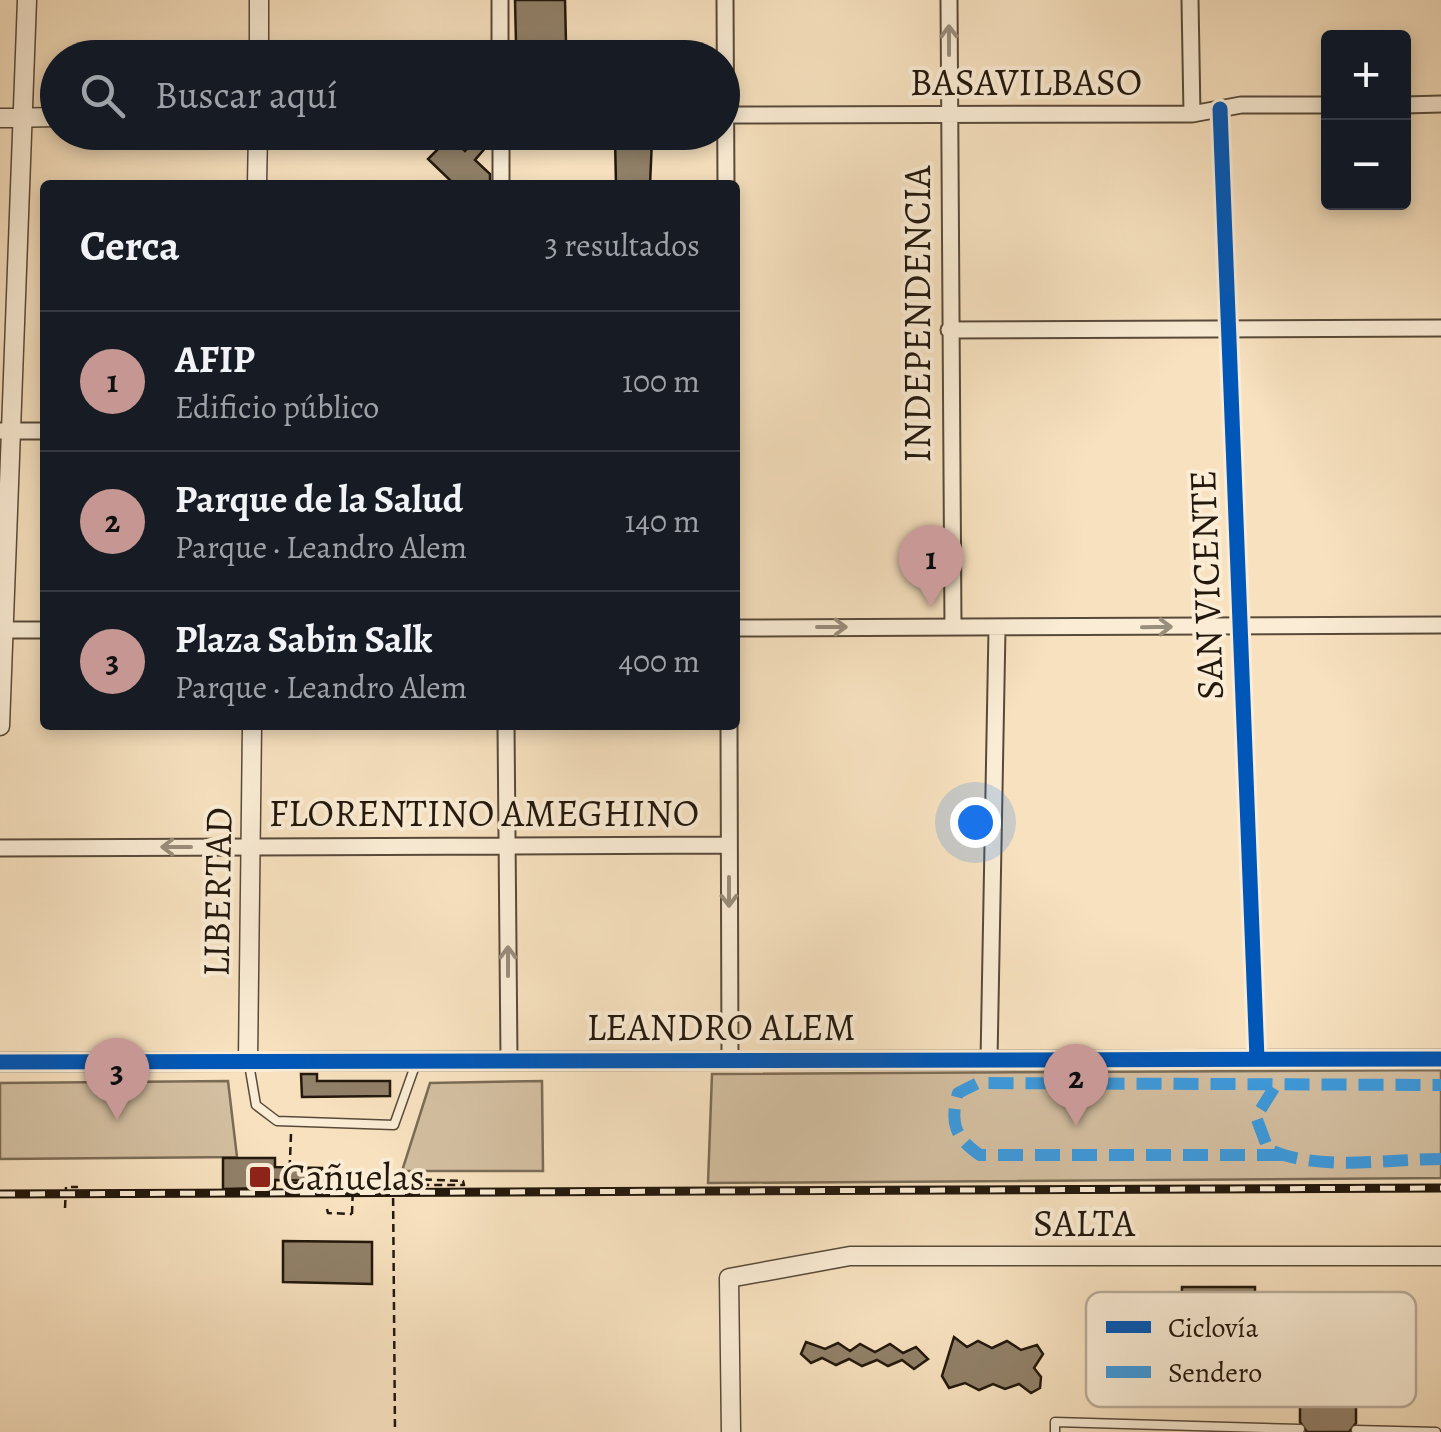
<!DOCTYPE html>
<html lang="es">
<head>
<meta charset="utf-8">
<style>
	:root { --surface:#171b24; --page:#20242c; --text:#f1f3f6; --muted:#9ea1a6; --line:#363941; --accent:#c59692 }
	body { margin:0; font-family:Alegreya,serif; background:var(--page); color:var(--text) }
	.controls { position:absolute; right:30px; top:30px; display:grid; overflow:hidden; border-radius:10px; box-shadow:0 5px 15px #0003 }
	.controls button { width:90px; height:90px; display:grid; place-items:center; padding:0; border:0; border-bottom:2px solid var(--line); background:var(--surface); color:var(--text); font:50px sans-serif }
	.you { position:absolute; left:975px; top:822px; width:35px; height:35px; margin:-25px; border:8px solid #fff; border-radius:50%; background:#1a73e8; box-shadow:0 0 0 15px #1a73e833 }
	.badge { display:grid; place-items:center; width:65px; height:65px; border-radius:50%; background:var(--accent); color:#111; font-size:32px; font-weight:700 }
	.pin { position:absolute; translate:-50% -82px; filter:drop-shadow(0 2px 5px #0008) }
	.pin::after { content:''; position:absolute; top:52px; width:35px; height:30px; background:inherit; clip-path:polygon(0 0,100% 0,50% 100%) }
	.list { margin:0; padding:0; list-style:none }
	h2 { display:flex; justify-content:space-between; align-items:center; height:130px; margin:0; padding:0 40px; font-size:42px }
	h2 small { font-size:32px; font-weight:400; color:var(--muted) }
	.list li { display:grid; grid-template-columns:65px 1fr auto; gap:30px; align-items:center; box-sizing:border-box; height:140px; padding:0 40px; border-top:2px solid var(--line) }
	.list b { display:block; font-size:38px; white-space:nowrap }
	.list p { margin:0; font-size:32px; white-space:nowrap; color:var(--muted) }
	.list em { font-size:32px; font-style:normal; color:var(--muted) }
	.icon { flex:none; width:55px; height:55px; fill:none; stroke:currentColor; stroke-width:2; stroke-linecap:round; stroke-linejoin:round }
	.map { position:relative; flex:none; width:1441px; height:1432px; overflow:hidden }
	.search { position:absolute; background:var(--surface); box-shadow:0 5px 15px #0003; left:40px; top:40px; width:700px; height:110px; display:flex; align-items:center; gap:25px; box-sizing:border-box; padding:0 35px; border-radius:55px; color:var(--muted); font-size:38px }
	.panel { position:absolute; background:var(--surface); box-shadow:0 5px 15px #0003; left:40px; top:180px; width:700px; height:550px; border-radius:10px }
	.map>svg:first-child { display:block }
</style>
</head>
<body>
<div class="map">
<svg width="1441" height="1432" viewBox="0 0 1441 1432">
	<rect width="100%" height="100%" fill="#f7e1bf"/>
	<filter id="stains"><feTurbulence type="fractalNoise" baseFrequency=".002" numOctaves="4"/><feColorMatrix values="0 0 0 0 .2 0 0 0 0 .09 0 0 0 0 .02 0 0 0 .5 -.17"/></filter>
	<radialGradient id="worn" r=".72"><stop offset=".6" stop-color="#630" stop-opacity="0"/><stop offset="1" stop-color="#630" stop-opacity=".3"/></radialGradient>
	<path fill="#d3bfa1" stroke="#7b6c56" stroke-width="2.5" d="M1441 1070V1178L708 1183 712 1074Z
		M228 1081 237 1157 0 1159V1083Z
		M542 1081 543 1171H402L430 1083Z"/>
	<path fill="#918169" stroke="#23180c" stroke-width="2.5" d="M515 0H565L566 43H516Z
		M450 137 465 151 477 138 486 147 475 160 490 174V185H455L428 159Z
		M615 139H652L650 185H616Z
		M301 1074H317V1081H390V1096L302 1097Z
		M223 1158H275V1167L322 1168V1181L275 1180V1188L223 1189Z
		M283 1241 372 1242V1284L283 1282Z
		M1182 1287H1255L1254 1396 1179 1399Z
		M954 1337 967 1347 978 1341 992 1348 1007 1341 1021 1350 1037 1345 1043 1354 1034 1368 1041 1377 1040 1388 1031 1393 1019 1384 1005 1389 993 1384 979 1390 965 1383 949 1388 942 1376Z
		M806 1342 825 1349 838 1343 850 1351 860 1344 875 1352 890 1344 903 1353 916 1347 928 1359 914 1369 902 1360 888 1366 877 1360 862 1366 849 1359 836 1365 822 1358 811 1363 801 1354Z
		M1356 1402V1423L1349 1432H1307L1300 1422V1403Z"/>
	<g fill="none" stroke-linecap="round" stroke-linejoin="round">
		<defs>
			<path id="service" d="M249 1064 256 1105 277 1121 394 1125 416 1063
				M1356 1430 1436 1432
				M1055 1432V1422L1300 1429"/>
			<path id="minor" d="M500 0V58
				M725 0 726 185
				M949 0 953 627
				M1190 0 1192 114
				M1404 105 1441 104
				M1220 109 1257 1059
				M722 115 1192 114 1241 105H1328
				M501 132V185
				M949 330 1441 328
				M0 431H45
				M735 628 1441 625
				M0 630H45
				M506 725 509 1059
				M729 725 730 1060
				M0 848 729 845
				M989 1060 997 629"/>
			<path id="tertiary" d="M259 58V0
				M0 118 58 117
				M257 185 258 132
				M0 726 27 0
				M248 1059 252 725
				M0 1062 1441 1059
				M731 1432 729 1278 850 1256H1441"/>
		</defs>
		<use href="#service" stroke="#584a39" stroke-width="11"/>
		<use href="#minor" stroke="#584a39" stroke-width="19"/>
		<use href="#tertiary" stroke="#584a39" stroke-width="21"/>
		<path stroke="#23180c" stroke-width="2.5" stroke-dasharray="8 5" stroke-linecap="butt" d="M291 1134 289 1183 353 1185
			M327 1183V1176L463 1181 464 1185H393
			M65 1208 66 1187H78
			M327 1209 328 1213 352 1214"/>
		<use href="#service" stroke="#faecd5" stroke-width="8"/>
		<use href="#minor" stroke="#faecd5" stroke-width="15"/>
		<use href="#tertiary" stroke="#faecd5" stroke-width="18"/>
		<defs>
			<path id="rail" d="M0 1194 1441 1188"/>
		</defs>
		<use href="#rail" stroke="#23180c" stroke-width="9"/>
		<use href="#rail" stroke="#faecd5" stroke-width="5" stroke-dasharray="15" stroke-linecap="butt"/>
		<path stroke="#23180c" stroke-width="2.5" stroke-dasharray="8 5" stroke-linecap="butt" d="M393 1185 395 1432
			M352 1214 353 1185"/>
		<path stroke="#3c9ade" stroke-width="12" stroke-dasharray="25 12" stroke-linecap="butt" d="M1274 1088 1256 1117 1268 1149C1317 1172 1388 1159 1441 1159
			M1282 1155H980C954 1137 950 1122 958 1093L978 1083 1441 1085"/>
		<defs>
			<path id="cycleway" d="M1220 109 1257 1059
				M0 1062 1441 1059"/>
		</defs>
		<use href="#cycleway" stroke="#faecd5" stroke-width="21"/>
		<use href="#cycleway" stroke="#0057b8" stroke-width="15"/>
	</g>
	<defs><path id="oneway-shaft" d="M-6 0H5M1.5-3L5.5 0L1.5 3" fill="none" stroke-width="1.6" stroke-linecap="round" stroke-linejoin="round" transform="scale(2.5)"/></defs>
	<g stroke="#998d7b">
		<use href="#oneway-shaft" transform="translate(949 40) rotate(-90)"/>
		<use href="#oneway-shaft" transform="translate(832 627)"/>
		<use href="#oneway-shaft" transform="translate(1157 627) rotate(-1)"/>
		<use href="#oneway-shaft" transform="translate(176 847) rotate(180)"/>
		<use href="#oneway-shaft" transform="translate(729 892) rotate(90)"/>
		<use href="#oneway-shaft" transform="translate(508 961) rotate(-90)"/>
	</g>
	<rect fill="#8f2418" stroke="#faecd5" stroke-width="4" x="248" y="1165" width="24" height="24" rx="5"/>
	<g text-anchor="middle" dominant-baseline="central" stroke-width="8" stroke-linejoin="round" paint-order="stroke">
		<g font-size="38" fill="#23180c" stroke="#faecd5">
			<text x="1026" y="82">BASAVILBASO</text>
			<text transform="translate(917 314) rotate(-90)">INDEPENDENCIA</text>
			<text transform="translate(1206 585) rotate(-92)">SAN VICENTE</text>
			<text x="484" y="813">FLORENTINO AMEGHINO</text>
			<text transform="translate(217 892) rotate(-89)">LIBERTAD</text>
			<text x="721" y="1027">LEANDRO ALEM</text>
			<text x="1084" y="1223">SALTA</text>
		</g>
		<g font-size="38" fill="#23180c" stroke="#faecd5" text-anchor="start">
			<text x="282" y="1177">Cañuelas</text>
		</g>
	</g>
	<rect x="1086" y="1292" width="330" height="115" rx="15" fill="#faecd5" stroke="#baac99" stroke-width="2.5"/>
	<rect x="1106" y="1321" width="45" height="12" fill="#0057b8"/>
	<rect x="1106" y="1366" width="45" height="12" fill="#3c9ade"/>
	<g font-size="28" fill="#23180c">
		<text x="1168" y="1337">Ciclovía</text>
		<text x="1168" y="1382">Sendero</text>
	</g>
	<rect width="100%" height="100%" filter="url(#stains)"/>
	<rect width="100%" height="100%" fill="url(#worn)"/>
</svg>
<div class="controls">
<button>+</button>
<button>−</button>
</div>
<div class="you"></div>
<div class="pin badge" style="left:931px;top:607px">1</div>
<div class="pin badge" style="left:1076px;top:1126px">2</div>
<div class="pin badge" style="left:117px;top:1120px">3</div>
<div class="search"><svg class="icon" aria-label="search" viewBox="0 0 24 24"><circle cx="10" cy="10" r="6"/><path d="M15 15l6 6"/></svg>Buscar aquí</div>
<section class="panel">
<h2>Cerca<small>3 resultados</small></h2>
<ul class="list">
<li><span class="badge">1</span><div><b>AFIP</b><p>Edificio público</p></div><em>100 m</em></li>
<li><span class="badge">2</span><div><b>Parque de la Salud</b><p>Parque · Leandro Alem</p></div><em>140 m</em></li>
<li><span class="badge">3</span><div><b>Plaza Sabin Salk</b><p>Parque · Leandro Alem</p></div><em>400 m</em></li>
</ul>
</section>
</div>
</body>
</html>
